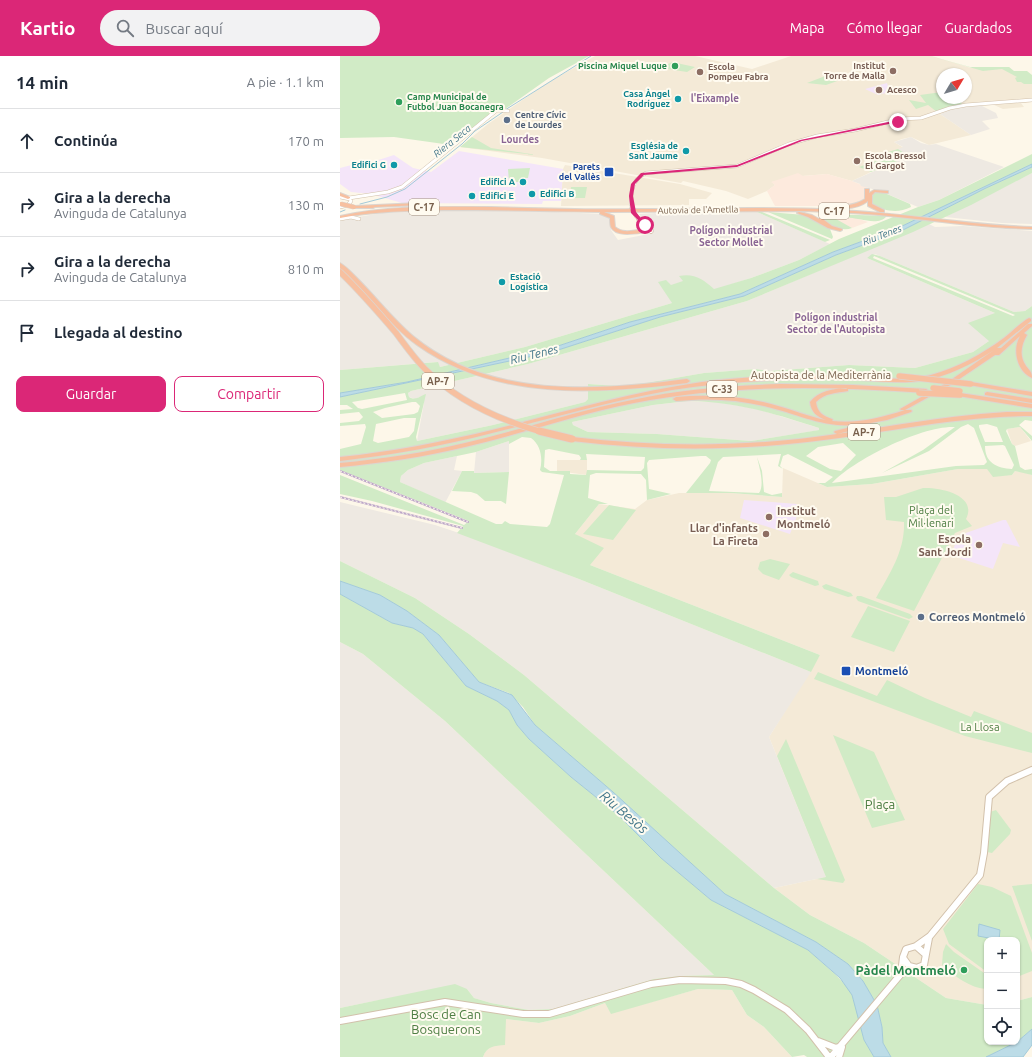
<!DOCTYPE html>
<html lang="es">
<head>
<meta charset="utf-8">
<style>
	:root { --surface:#fff; --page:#f2f2f3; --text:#1f2937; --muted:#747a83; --line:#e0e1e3; --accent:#db2777 }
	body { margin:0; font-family:Ubuntu,sans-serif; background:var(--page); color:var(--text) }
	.controls { position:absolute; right:12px; bottom:12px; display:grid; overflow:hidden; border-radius:8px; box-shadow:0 1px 3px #0004 }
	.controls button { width:36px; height:36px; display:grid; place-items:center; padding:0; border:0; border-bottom:1px solid var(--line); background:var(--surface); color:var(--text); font:20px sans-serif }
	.compass { position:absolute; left:596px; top:12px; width:36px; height:36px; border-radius:50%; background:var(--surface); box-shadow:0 1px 3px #0004; rotate:52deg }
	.stop { position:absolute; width:12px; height:12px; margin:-9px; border:3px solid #db2777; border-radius:50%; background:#fff }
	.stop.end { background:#db2777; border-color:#fff; box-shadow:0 1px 4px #0008 }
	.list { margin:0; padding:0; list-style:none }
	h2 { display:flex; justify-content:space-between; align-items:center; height:52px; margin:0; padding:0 16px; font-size:17px }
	h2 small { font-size:13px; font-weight:400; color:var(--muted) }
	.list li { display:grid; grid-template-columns:26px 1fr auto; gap:12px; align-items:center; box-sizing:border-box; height:64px; padding:0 16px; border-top:1px solid var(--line) }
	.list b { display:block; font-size:15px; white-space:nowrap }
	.list p { margin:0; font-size:13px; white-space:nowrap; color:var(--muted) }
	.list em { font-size:13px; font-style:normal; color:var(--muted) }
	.actions { display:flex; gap:8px; padding:12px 16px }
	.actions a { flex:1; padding:9px 0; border:1px solid var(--accent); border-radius:8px; text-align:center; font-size:14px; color:var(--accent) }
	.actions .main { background:var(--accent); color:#fff }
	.icon { flex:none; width:22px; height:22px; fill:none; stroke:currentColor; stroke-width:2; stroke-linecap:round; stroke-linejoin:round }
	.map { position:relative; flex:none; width:692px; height:1001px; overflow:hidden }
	header { display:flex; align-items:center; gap:24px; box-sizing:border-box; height:56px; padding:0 20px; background:var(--accent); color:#fff }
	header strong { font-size:19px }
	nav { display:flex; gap:22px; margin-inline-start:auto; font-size:14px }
	.search { width:280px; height:36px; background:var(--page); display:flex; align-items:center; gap:10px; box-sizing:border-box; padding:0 14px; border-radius:22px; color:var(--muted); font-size:15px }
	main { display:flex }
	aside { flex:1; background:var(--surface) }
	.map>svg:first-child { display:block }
</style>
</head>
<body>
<header>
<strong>Kartio</strong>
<div class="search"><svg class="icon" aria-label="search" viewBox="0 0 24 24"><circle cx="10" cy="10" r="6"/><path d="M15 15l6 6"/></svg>Buscar aquí</div>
<nav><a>Mapa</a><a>Cómo llegar</a><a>Guardados</a></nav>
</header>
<main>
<aside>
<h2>14 min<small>A pie · 1.1 km</small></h2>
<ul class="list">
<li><svg class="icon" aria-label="ahead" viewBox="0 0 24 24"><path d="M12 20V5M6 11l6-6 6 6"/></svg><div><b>Continúa</b></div><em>170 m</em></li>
<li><svg class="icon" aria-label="right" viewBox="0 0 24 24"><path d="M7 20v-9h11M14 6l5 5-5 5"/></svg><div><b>Gira a la derecha</b><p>Avinguda de Catalunya</p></div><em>130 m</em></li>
<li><svg class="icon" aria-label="right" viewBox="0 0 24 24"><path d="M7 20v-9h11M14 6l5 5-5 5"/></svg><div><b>Gira a la derecha</b><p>Avinguda de Catalunya</p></div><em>810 m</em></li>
<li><svg class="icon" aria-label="arrive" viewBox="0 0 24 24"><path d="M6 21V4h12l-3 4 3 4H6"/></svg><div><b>Llegada al destino</b></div></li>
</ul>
<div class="actions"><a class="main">Guardar</a><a>Compartir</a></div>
</aside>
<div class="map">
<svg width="692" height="1001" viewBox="0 0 692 1001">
	<rect width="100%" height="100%" fill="#fdf7e9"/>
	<path fill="#f4ead7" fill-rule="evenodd" d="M255 0H355L412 13 451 0H592L631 12 669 11 683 26H692V46L681 47 684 51 663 53 652 48 640 49 600 58 631 79 589 89 571 81 562 83 554 86 564 92 538 100 542 103 520 111 531 116 512 125 487 118 462 120 432 126 435 129 427 135 408 143 386 135 343 125 341 127 202 102 120 91 148 68 207 27ZM602 18H626V42H602Z
		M225 109 340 128 372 137 366 143H349V149L221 150 223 113Z
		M680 371 691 385 675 390 672 388 667 373Z
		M217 404H247V419L217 415Z
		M443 412 487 431 532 428 618 413H647L672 419 675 415 683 416 692 419V941L677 945V884H647V949L606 942 524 887 470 859 434 832 486 821 429 681 480 599 250 509 235 478 259 448 295 453 307 444 339 437H391L442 441Z
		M358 933 392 934 407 959 424 971 452 1001H143L145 996 151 991 166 963 199 967 230 960 265 947 271 957Z"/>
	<path fill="#fdeadd" d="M458 117 463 120 487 118 512 125 529 132 527 141 514 148 504 150H435L427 135 435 129 431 126Z
		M505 161 516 162 528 166 512 172 496 164Z"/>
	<path fill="#eee9e2" d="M640 49 656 57 658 62 642 65 650 73 631 79 600 58 615 51Z
		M571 81 581 87 589 89 596 88 664 111 599 144 578 151 540 135 521 130 520 128 512 125 568 100 558 93 563 91 554 86Z
		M692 117V168L662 167 605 161Z
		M166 154 263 158 270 162 271 174 278 184 314 177 299 158 346 155 417 156 490 188 459 204 411 222 377 233 329 240 332 247 185 291 100 311 97 306 0 314V164L54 155Z
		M589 168 595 171 623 170 692 175V250L685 255 674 256 540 200 535 198 527 202 655 257 649 285 633 296 575 312 509 309 430 315 416 313 364 317 306 327 278 330 248 328V343L245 346 153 369 77 385 84 347 83 340 75 343 69 341 68 337 71 335 188 308 407 245Z
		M348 345 377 346 417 353 479 372 480 374 411 385 317 378 248 376 233 369 232 366 313 349Z
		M169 385V416L134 417 136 396Z
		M117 400 114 414 122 415 105 447 60 426 61 420 68 414 84 407Z
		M0 446 95 469 125 479 239 523 471 616 429 681 486 821 434 832 184 619 129 578 75 542 0 505Z
		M0 586 23 598 105 665 374 919 341 920 314 923 213 953 189 954 151 947 134 942 127 933 34 945 0 952Z"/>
	<path fill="#f4e5f9" d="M547 27 550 36 538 39 525 33Z
		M119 95 223 113 221 145H203L202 148 62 147 31 138 11 136 0 128V112L23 106 26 108 54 99 73 112 91 116Z
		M404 444 457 448V460L450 478 400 462Z
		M663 464H666L680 491 663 487 653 513 610 499 620 479Z"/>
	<path fill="#d1ebc6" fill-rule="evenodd" d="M0 0H249L209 22 165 53 156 54 111 89 54 81 0 82Z
		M590 0 630 11H669L674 15H687L692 19V28H684L681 26H677L675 22 677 21 662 13 643 15Z
		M332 6 355 11 347 16 321 12Z
		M488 19 503 23 486 29 467 27Z
		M602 36V42H617L622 48 597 56 588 49 576 53 569 44 586 47 580 39Z
		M132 81 151 92 197 99 120 91Z
		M558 93 569 100 531 116 519 111 541 103 538 99Z
		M692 98V108L558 172 493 196 400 238 290 266 212 292 67 326 0 337V314L98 306 100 311 185 291 332 247 318 226 326 224 331 229 343 225 339 220C354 217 363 223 374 233L411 222 459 204 499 183 578 151 599 144Z
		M692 111V117L631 149 573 176 407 245 188 308 71 335 68 337 69 341C76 345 80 340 86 338L76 381 77 385 153 369 245 346 248 343V328L278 330 306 327 364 317 416 313 430 315 509 309 575 312 633 296 649 285 628 267 655 257 527 202 532 198 540 200 674 256 685 255 692 250V365L685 364 679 369 692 380V385L680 371 667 373 666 375 672 388 675 390 680 411 685 414 692 413V419L675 415 672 419 653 421 647 413H618L532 428 487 431 478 427H485L493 421 448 398 443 400 440 410 443 413 438 410 441 398 383 401 378 406 369 435 419 437C425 429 419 410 417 401L422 415 424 436 432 439 442 437V441L391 437H346L370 407 371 404 366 400H361L309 404 307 407 309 433 331 438 307 444 306 424 301 418 256 417 250 419 248 442 268 448H259L235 478 264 492 250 509 480 599 471 616 239 523 117 477 123 470 32 445 0 438V419L124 469 129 465 0 414V393L21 388 26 371 25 368 0 370V367L19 365 23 361 19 356 0 358V354L13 353 7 349H0V341L212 296 320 261 404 240 496 199 561 175 646 132ZM534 200 675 259 673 260 533 202ZM65 337 67 344 22 353 18 352 12 346ZM348 345C398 346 432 357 479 372V374L411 385 317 378 248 376 233 369 232 366 313 349ZM72 346H76L80 350 78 356 74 358 42 362 33 356 45 352ZM64 362H76L74 375 69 381 38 387 33 385 36 368ZM628 368 634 372 647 406 644 409 616 410 492 427C513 404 583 369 615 371L583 394 542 417 589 395 621 371ZM647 368 657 371 663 386H645L639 371V369ZM182 381 191 382C201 389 203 403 200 414L202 416 224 419 210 468 207 471 170 468 165 465 162 468H156L60 426 61 420 68 414 84 407 136 396 169 385V388ZM503 387 516 399 501 415 490 413 466 400 478 391ZM663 389 665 390 674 409 672 413C657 412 645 407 645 390ZM209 393 239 399 241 402 240 404H247L246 398 305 401 304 412 301 415H294L247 414 246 419 230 418V415H210L204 411 205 394Z
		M190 112 188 122H181L180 126H169L168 113Z
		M231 131H247L245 142H230Z
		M540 135 570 148 571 151C557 158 545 155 531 148L533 137Z
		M417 156H422L490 184 485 186Z
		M428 156 465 159 490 173 493 181 492 183Z
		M490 158 547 160C536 173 513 157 496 163L512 172C502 176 492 170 483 164V161Z
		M122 415H134V417L169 416 166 448 161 445H145L137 438 131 436 112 435Z
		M583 432C600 431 638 439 626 463L632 470 615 477 574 555 536 542C550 517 565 495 564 466L546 464 544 441H556Z
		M269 449 296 454 273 484 243 478Z
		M430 503 450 508 439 524 423 518 418 513 420 506Z
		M0 505 75 542 129 578 184 619 434 832 470 859 524 887 606 942 647 949V986H677V945L692 941V973L677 986 646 1001H551L543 987 542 971 537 949 523 925 508 908 476 886 385 838 273 736 195 669 183 651 169 637 139 626 99 579 67 555 40 539 0 525Z
		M453 516 478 525 479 529 475 530 451 521 449 519Z
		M486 528 511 537 513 540 508 541 484 533 482 530Z
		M0 538 52 567 73 572 83 578 126 630 157 645 169 654 177 669 189 683 231 721 277 758 321 802 371 844 468 894 496 919 510 934 517 953 524 984 534 1001H467L464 999 452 1001 424 971 407 959 392 934 358 933 271 958 265 947 230 960 199 967 166 963 165 989C154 990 147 990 143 1001H0V952L115 928 127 933 134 942 151 947 189 954 213 953 314 923 341 920 374 919 105 665 23 598 0 586Z
		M517 540H521L570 558 573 561 569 563 518 545 516 542Z
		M528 550 570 565 554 596 511 581Z
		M478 616 537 640 547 624 585 642 631 661 634 655 692 677V697L625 680 474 623Z
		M493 679 534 696 565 764 532 772Z
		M446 683 505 824 503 827 477 823 486 821 437 700Z
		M656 754 671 774 670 778 652 797 647 796 650 756Z
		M638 828 652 831 671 840 692 897V915L677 921V884H647V916L609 888 603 873Z
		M692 828V885L672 830Z
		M606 888 614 896 647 919V933C629 932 615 920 602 909L603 896Z"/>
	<path fill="#bcdce7" stroke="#a3cad9" d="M692 108V111L646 132 561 175 496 199 404 240 320 261 212 296 0 341V337L67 326 212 292 290 266 400 238 493 196 558 172Z
		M0 525 40 539 67 555 99 579 139 626 172 639 195 669 273 736 385 838 476 886 508 908 523 925 537 949 542 971 543 987 551 1001H534L524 984 512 939 500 922 468 894 371 844 321 802 277 758 231 721 189 683 177 669 169 654 157 645 126 630 83 578 73 572 52 567 0 538Z
		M639 868 660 874 659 884 638 880Z
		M692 973V989L683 1001H646L677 986Z"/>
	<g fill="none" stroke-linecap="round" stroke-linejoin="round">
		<path stroke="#a3cad9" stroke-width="1" d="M165 54 251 0
			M20 148 47 141 65 133 122 88 135 75 163 56
			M0 156 5 154"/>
		<defs>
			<path id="secondary-far2" d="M0 141 10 143
				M9 142 48 136 62 131 157 54 168 55
				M0 151 8 149 11 145
				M291 151C291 136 291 124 306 117L397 110 449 88 477 80 515 74 560 63 581 62 610 52 626 49 692 44
				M296 160 300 164
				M0 163 11 161 19 163"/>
			<path id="secondary-far1" d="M299 163 311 175"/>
			<path id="secondary" d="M576 890 590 880 640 819 644 797 649 741 667 725 692 714
				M564 903 569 910 577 912
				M561 918 584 909 589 882
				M0 965 105 946 183 958H209L311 928 340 924 386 925 401 928 414 934 447 954 468 974 489 1001
				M478 985 496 992 501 990
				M491 1001 561 918 563 901 566 893 576 890 585 898
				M499 1001 502 991"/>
			<path id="highway" d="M525 133H529V137L534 134 548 135V137H546L535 136 532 139V148L544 154V156H540L528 150V145C520 151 511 153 501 152V150C510 149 517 148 525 143Z
				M0 137 10 141V142L8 143 0 140Z
				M79 147H81V149L35 151 33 152H14L12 151 14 150Z
				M151 151C200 152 248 154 296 153 364 153 432 150 499 154 564 157 627 169 692 171V173C625 172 560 158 493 156V158L485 160 484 164 492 170 502 173V174L500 175 488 172 468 161 457 157 459 156 472 159 479 163 481 158 489 156 464 155 264 156 274 160 275 171C287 181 302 169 313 175L311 176C301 176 277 183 271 171 270 169 270 164 270 162L260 158V156C208 155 156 154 104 154 69 155 34 155 0 162V160C50 149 101 151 151 151Z
				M0 207C7 211 13 218 18 223 37 242 53 263 73 280 149 343 255 335 347 323L350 325 347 327C257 338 155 345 77 289 48 268 27 236 0 212Z
				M689 262 691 263V265L657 292H661L688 268H692V270L684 277 687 279C681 289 679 300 686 310 690 315 692 316 692 322 677 315 672 294 680 280L659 299H655L612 328 565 354H571L572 355 571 356 547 364 520 369 523 371 522 372 497 378 495 377 494 376 495 375 519 369C481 372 459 358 424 350 395 343 366 342 336 345L333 343 336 341C370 338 405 340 438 350 454 354 469 361 486 364 477 361 471 356 470 346 479 335 492 333 506 332L508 333V335C496 337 485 337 476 346 477 356 483 360 492 363L493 364 492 365C517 368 541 362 565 354H561L560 353 608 326 654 294C632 308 607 321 580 325 560 328 540 325 520 324 503 323 486 323 469 323 423 324 377 327 332 334 271 345 212 362 152 377 102 390 51 399 0 405V401C51 396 102 386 152 374 221 357 290 336 362 326 409 320 457 319 505 320 533 321 563 326 591 319 617 312 642 298 664 282 672 276 680 267 689 262Z
				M631 326 692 336V340L629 329 628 328Z
				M440 328 513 329 586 333 589 335 586 337C489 330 391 328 294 347 237 358 182 378 125 391 84 401 42 407 0 411V407C42 403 84 397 125 387 181 374 236 355 292 344 341 333 390 330 440 328Z
				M647 336 692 343V347L645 339V337Z
				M620 337 692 348V352L618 340 617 339Z
				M667 356H692V360C612 360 537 379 458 387 382 395 307 394 232 385L229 383 232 381C308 390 383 391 459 383 528 375 597 360 667 356Z"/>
		</defs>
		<use href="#secondary-far2" stroke="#d2c1ab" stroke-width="4"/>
		<use href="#secondary-far1" stroke="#d2c1ab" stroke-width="5.5"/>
		<use href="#secondary" stroke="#d2c1ab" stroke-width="8"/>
		<use href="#highway" stroke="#dcd6d0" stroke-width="2"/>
		<use href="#secondary-far2" stroke="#fff" stroke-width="3"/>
		<use href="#secondary-far1" stroke="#fff" stroke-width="4"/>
		<use href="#secondary" stroke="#fff" stroke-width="6"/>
		<use href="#highway" fill="#f7c0a0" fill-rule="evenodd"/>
		<defs>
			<path id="rail" d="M0 415 128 466
				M0 441 122 472"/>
		</defs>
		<use href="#rail" stroke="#bca6c8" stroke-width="2"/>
		<use href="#rail" stroke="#fffbf0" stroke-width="1" stroke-dasharray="2" stroke-linecap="butt"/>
		<defs>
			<path id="secondary-bridge" d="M291 151 296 160"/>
			<path id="highway-bridge-far2" d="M1 148 14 151"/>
			<path id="highway-bridge-far1" d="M0 216C20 235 38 256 56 277 65 289 74 302 85 313 117 345 159 364 202 376
				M559 320 631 328
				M593 332 620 335
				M579 337 620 339"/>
			<path id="highway-bridge" d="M199 375 232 383"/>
		</defs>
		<use href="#secondary-bridge" stroke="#d2c1ab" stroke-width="4" stroke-linecap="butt"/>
		<use href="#highway-bridge-far2" stroke="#dcd6d0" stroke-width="5" stroke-linecap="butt"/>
		<use href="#highway-bridge-far1" stroke="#dcd6d0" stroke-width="7" stroke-linecap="butt"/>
		<use href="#highway-bridge" stroke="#dcd6d0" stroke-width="9" stroke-linecap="butt"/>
		<use href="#secondary-bridge" stroke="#fff" stroke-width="3"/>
		<use href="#highway-bridge-far2" stroke="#f7c0a0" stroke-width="4"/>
		<use href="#highway-bridge-far1" stroke="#f7c0a0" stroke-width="5.5"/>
		<use href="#highway-bridge" stroke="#f7c0a0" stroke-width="7"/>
	</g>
	<path fill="#db2777" d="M558 64 559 66 462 85 397 111 304 119 295 128 293 140 296 156 307 170H304L291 157 289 140 291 128 301 117 397 109 460 84Z"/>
	<g fill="#2e9e5b" stroke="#fffbf0" stroke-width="1.5">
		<circle cx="335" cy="10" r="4"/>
		<circle cx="59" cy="46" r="4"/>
		<circle cx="624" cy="914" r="4"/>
	</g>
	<g fill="#8d6e63" stroke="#fffbf0" stroke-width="1.5">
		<circle cx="553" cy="15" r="4"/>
		<circle cx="360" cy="16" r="4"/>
		<circle cx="539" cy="34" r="4"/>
		<circle cx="517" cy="105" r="4"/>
		<circle cx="429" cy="461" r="4"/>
		<circle cx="426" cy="478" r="4"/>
		<circle cx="639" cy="489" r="4"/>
	</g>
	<g fill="#0f9aa8" stroke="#fffbf0" stroke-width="1.5">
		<circle cx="338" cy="43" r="4"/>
		<circle cx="346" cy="95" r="4"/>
		<circle cx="54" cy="109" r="4"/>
		<circle cx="183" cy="126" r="4"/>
		<circle cx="192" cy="138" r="4"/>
		<circle cx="132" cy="140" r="4"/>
		<circle cx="162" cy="226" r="4"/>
	</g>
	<g fill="#5c6f8a" stroke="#fffbf0" stroke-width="1.5">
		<circle cx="167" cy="64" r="4"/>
		<circle cx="581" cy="561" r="4"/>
	</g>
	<g fill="#1a4fb4" stroke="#fffbf0" stroke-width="1.5">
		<rect x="264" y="111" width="10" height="10" rx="2"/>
		<rect x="501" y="610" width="10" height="10" rx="2"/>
	</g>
	<g text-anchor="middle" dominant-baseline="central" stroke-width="4" stroke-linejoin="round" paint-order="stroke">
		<g font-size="9" font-weight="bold" fill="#27864d" stroke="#fffbf0" text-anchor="end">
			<text x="327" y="10">Piscina Miquel Luque</text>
			<text x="67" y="41" text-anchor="start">Camp Municipal de<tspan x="67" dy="10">Futbol Juan Bocanegra</tspan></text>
		</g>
		<g font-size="9" font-weight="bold" fill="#785e54" stroke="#fffbf0" text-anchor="start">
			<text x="545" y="10" text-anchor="end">Institut<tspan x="545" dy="10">Torre de Malla</tspan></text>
			<text x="368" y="11">Escola<tspan x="368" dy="10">Pompeu Fabra</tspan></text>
			<text x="547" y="34">Acesco</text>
			<text x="525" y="100">Escola Bressol<tspan x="525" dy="10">El Gargot</tspan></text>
		</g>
		<g font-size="9" font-weight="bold" fill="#0d838f" stroke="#fffbf0" text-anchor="end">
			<text x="330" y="38">Casa Àngel<tspan x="330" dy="10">Rodríguez</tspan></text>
			<text x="338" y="90">Església de<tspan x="338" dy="10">Sant Jaume</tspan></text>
			<text x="46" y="109">Edifici G</text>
			<text x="175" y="126">Edifici A</text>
			<text x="200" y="138" text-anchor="start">Edifici B</text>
			<text x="140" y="140" text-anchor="start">Edifici E</text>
			<text x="170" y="221" text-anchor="start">Estació<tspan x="170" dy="10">Logística</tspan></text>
		</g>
		<g font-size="9" font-weight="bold" fill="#4e5e75" stroke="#fffbf0" text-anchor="start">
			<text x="175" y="59">Centre Cívic<tspan x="175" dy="10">de Lourdes</tspan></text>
		</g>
		<g font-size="9" font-weight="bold" fill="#164399" stroke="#fffbf0" text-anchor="end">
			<text x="260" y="111">Parets<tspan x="260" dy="10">del Vallès</tspan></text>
		</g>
		<g font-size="9" fill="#78604c" stroke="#fffbf0">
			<text transform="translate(358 154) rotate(-1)">Autovia de l'Ametlla</text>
		</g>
		<g font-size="10" font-weight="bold" fill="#896494" stroke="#fffbf0">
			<text x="375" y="42">l'Eixample</text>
			<text x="180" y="83">Lourdes</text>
			<text x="391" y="174">Polígon industrial<tspan x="391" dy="12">Sector Mollet</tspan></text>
			<text x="496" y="261">Polígon industrial<tspan x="496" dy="12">Sector de l'Autopista</tspan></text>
		</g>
		<g font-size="10" font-style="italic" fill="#45788b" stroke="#fffbf0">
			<text transform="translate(112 85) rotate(-39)">Riera Seca</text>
			<text transform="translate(542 179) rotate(-21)">Riu Tenes</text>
		</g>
		<g fill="#fffbf0" stroke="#a08e7d" stroke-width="1">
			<rect x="69" y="143" width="30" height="16" rx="3"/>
			<rect x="479" y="147" width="30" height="16" rx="3"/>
			<rect x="82" y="317" width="32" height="16" rx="3"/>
			<rect x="367" y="325" width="30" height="16" rx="3"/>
			<rect x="508" y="368" width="32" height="16" rx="3"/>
		</g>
		<g font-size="10" font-weight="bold" fill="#78604c">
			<text x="84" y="151">C-17</text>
			<text x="494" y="155">C-17</text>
			<text x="98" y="325">AP-7</text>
			<text x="382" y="333">C-33</text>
			<text x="524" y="376">AP-7</text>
		</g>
		<g font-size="11" fill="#78604c" stroke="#fffbf0">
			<text x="481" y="319">Autopista de la Mediterrània</text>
		</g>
		<g font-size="11" fill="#4e7e43" stroke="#fffbf0">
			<text x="591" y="454">Plaça del<tspan x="591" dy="13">Mil·lenari</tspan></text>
			<text x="640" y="671">La Llosa</text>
		</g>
		<g font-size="11" font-weight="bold" fill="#785e54" stroke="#fffbf0" text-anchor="end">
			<text x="437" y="455" text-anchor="start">Institut<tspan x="437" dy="13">Montmeló</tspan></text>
			<text x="418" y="472">Llar d'infants<tspan x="418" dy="13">La Fireta</tspan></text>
			<text x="631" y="483">Escola<tspan x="631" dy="13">Sant Jordi</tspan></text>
		</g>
		<g font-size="11" font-weight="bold" fill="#4e5e75" stroke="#fffbf0" text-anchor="start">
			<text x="589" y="561">Correos Montmeló</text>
		</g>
		<g font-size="11" font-weight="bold" fill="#164399" stroke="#fffbf0" text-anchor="start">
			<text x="515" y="615">Montmeló</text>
		</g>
		<g font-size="12" font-style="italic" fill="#45788b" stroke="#fffbf0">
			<text transform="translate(194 298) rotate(-14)">Riu Tenes</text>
		</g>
		<g font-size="13" fill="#4e7e43" stroke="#fffbf0">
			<text x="540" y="748">Plaça</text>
			<text x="106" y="958">Bosc de Can<tspan x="106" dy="15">Bosquerons</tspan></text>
		</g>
		<g font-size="13" font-weight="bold" fill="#27864d" stroke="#fffbf0" text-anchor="end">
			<text x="616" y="914">Pàdel Montmeló</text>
		</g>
		<g font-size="14" font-style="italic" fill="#45788b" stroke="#fffbf0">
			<text transform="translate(284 756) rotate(40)">Riu Besòs</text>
		</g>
	</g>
</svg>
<div class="controls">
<button>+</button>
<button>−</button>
<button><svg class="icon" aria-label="locate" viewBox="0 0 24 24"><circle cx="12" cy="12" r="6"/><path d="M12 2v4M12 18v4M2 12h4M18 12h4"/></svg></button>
</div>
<svg class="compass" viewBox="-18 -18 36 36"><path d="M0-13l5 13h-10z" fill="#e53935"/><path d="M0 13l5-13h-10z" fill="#747a83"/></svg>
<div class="stop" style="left:305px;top:169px"></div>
<div class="stop end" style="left:558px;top:66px"></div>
</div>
</main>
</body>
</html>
